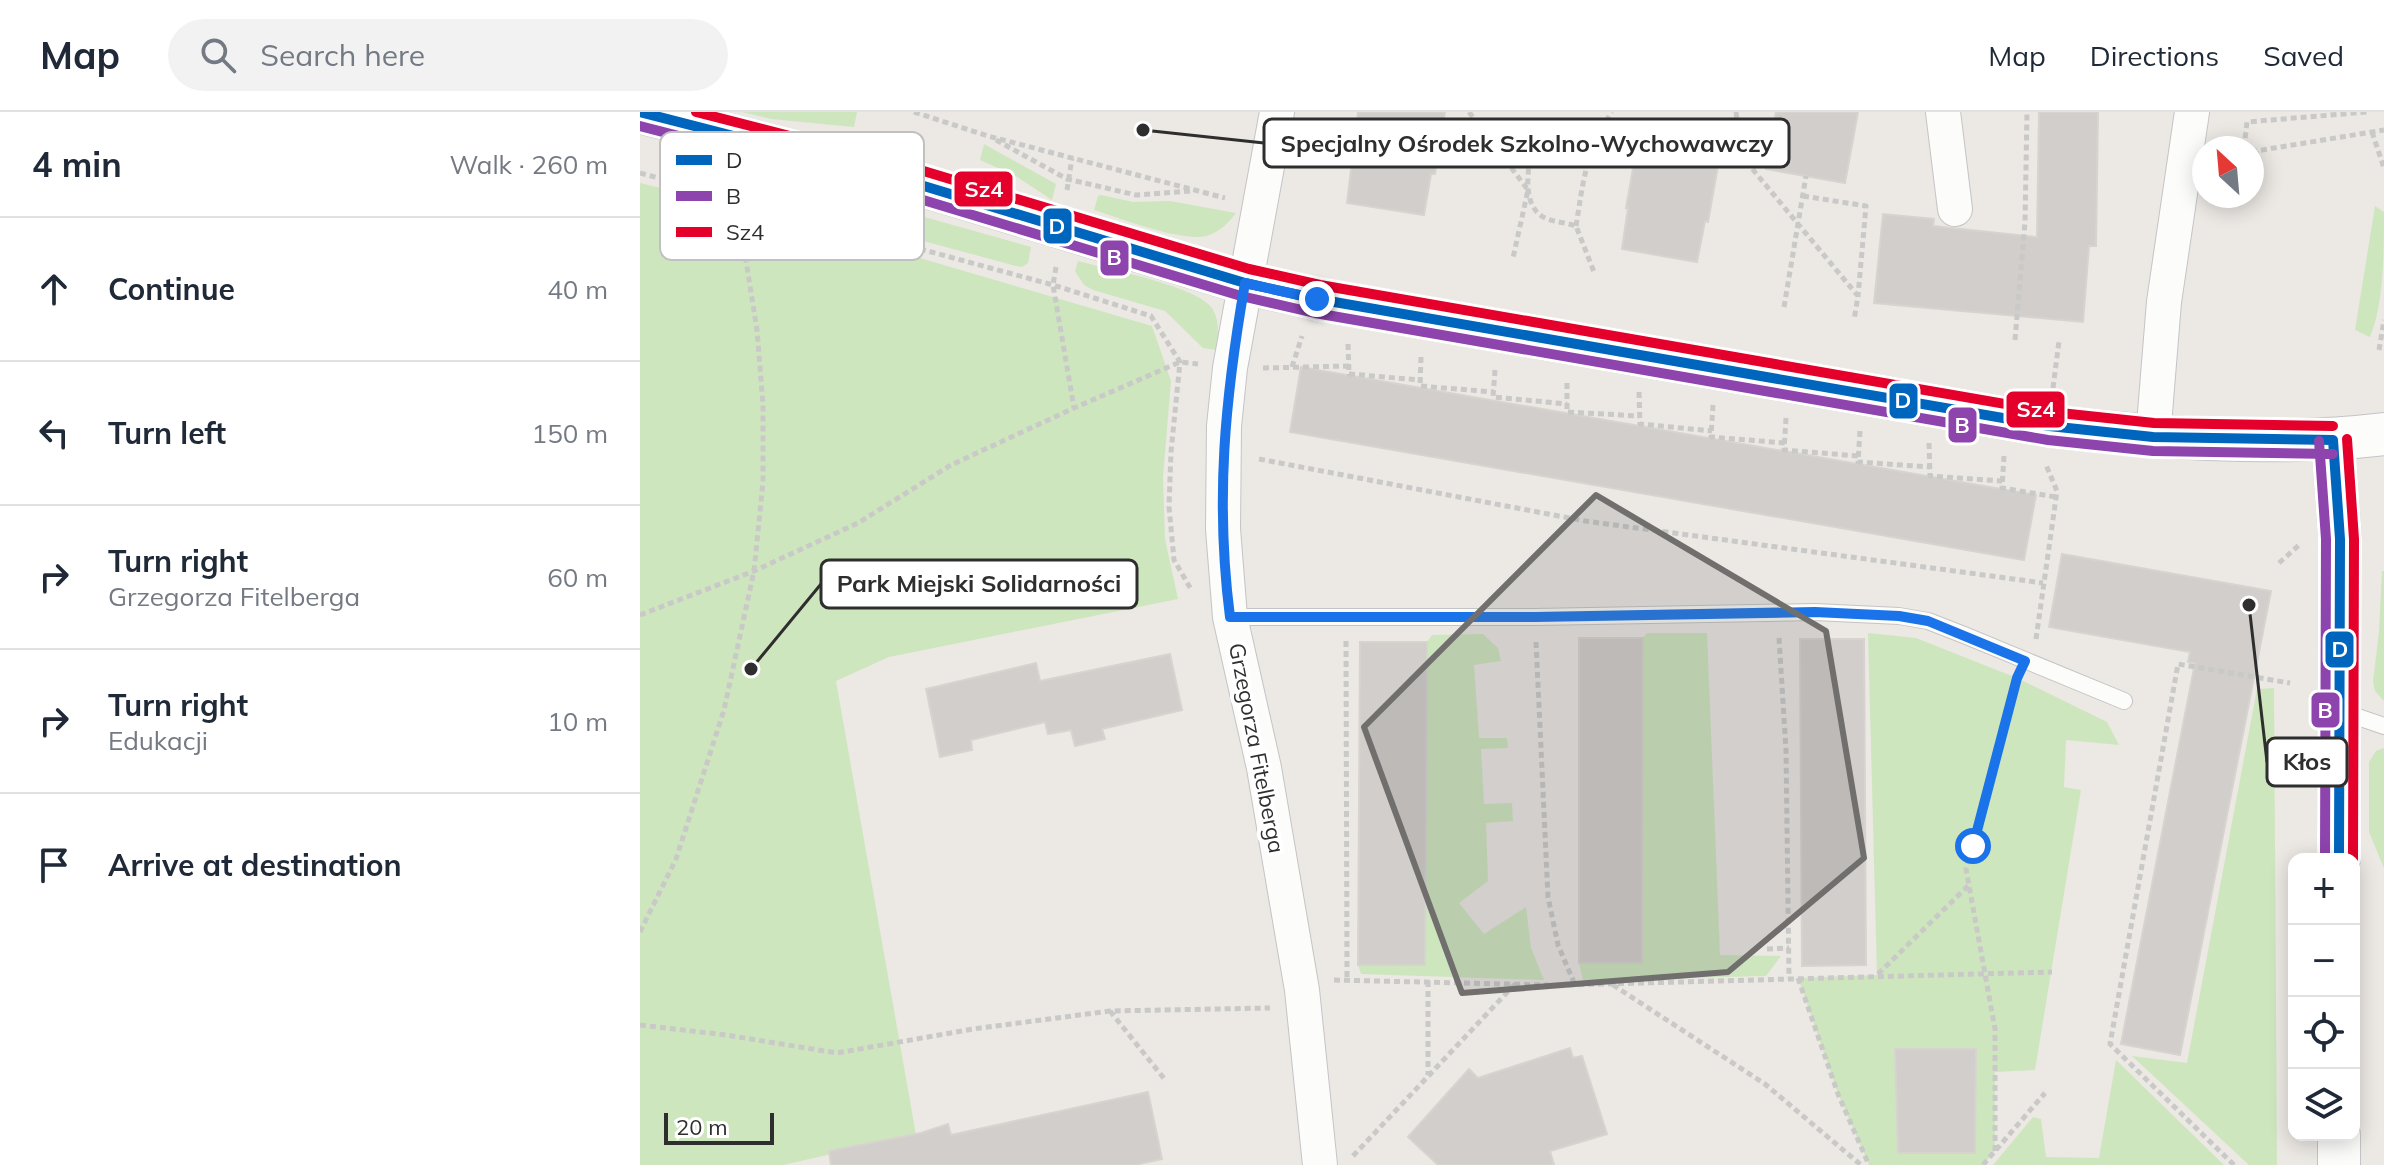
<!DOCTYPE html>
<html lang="en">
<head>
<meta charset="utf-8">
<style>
	:root { --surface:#fff; --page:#f2f2f3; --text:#1f2937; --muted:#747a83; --line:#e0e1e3 }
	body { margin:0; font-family:Mulish,sans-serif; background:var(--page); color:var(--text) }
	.controls { position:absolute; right:24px; bottom:24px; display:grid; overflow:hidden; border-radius:16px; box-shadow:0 4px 20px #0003 }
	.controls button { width:72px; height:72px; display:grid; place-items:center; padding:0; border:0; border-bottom:2px solid var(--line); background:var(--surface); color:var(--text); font:40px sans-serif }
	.compass { position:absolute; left:1552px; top:24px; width:72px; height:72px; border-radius:50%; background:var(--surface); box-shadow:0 4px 20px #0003; rotate:334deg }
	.scale { position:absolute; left:24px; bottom:20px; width:110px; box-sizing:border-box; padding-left:8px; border:4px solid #2e2e2e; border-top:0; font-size:22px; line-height:28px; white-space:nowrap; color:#2e2e2e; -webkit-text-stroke:6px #fff; paint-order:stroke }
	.stop { position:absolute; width:24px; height:24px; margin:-18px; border:6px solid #1a73e8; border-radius:50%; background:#fff }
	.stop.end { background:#1a73e8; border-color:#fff; box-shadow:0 2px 8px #0008 }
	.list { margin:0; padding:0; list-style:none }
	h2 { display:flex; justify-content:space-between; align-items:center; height:104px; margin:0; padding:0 32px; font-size:34px }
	h2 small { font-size:26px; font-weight:400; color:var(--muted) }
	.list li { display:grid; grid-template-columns:52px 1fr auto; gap:24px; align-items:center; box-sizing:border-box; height:144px; padding:0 32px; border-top:2px solid var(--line) }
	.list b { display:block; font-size:30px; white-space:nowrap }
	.list p { margin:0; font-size:26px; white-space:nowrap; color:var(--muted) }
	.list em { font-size:26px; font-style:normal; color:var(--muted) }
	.icon { flex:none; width:44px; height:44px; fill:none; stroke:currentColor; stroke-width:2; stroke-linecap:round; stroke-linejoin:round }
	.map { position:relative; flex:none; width:1744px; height:1053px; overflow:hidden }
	header { display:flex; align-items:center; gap:48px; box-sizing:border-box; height:112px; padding:0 40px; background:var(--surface); border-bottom:2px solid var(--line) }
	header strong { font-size:38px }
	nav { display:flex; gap:44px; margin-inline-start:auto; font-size:28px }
	.search { width:560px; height:72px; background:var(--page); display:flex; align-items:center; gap:20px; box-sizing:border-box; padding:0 28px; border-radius:44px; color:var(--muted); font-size:30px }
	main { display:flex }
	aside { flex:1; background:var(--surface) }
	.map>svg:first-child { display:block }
</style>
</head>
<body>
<header>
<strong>Map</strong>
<div class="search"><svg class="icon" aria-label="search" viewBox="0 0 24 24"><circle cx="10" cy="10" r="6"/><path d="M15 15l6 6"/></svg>Search here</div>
<nav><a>Map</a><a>Directions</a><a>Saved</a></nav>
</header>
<main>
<aside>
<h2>4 min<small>Walk · 260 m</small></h2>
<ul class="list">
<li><svg class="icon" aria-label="ahead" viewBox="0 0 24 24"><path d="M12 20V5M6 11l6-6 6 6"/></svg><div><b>Continue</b></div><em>40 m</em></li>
<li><svg class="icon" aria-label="left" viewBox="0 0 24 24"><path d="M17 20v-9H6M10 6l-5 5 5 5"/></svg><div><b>Turn left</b></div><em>150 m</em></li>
<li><svg class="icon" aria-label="right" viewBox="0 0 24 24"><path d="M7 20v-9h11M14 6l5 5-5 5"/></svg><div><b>Turn right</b><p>Grzegorza Fitelberga</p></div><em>60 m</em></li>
<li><svg class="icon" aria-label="right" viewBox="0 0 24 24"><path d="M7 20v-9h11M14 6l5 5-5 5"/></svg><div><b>Turn right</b><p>Edukacji</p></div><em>10 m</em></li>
<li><svg class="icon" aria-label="arrive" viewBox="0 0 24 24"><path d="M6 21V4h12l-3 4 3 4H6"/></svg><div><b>Arrive at destination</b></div></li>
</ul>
</aside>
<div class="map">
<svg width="1744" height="1053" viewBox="0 0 1744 1053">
	<rect width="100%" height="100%" fill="#ece8e4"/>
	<path fill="#cee6be" d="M102 0H217L214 15 131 7Z
		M344 32 416 72 412 88 374 63 340 48Z
		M0 71 150 108 512 214 531 269 523 365 525 427 538 487 249 545 196 569 276 1023 143 1053H0Z
		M131 78 195 80 391 135 388 151 382 155 376 154 128 87Z
		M461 83 493 90 530 89 596 101C588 111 579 121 566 124 541 130 480 106 454 98L458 84Z
		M1735 94 1744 100C1744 137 1744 192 1730 225L1715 218Z
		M438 149C467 157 557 174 572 196 580 209 578 223 577 238L563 236 525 199 453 178 444 173 435 159Z
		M1742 459H1744V589L1735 579 1733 570 1739 519Z
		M1007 521H1067L1080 843 1141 844 1126 864 943 868 939 851 1002 850 1003 526Z
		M1228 521 1276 526 1377 566 1467 610 1479 633 1426 628 1424 675 1441 678 1395 958 1355 960V1039L1343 1053H1229L1198 982 1158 866 1237 863Z
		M843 522 858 536 861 549 834 553 839 626H867L868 636 841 637 844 692 872 691 873 709 846 711 848 769 819 791 844 822 886 795 891 836 904 868 721 862 718 853H785L787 530 792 523Z
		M1634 576 1637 1053H1609L1492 944 1547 951 1617 577Z
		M1744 636V756L1729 720V650L1736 639Z
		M1476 948 1584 1053H1353L1393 1005 1401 1007 1406 1045 1459 1046Z"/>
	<path fill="#d1cecb" stroke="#d7d4d0" stroke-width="2" d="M718 0H805L795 62H791L784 103 707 91Z
		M1136 0H1218L1205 71 1126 57Z
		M1399 0H1458L1456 134H1449L1443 210 1234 191 1243 102 1294 107 1293 114 1397 125Z
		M997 34 1079 48 1068 110 1065 109 1057 150 982 137 988 96H986Z
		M661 255 1396 383 1384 448 650 320Z
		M1422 442 1631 479 1540 943 1481 932 1555 551 1548 550 1550 540 1409 515Z
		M939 526H1003L1002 851H939Z
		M1160 527H1224L1226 853 1162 854Z
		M720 530H787L785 853H718Z
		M530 542 542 598 462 617 465 627 435 634 431 618 408 622 405 610 331 628 332 638 300 645 286 577 396 551 400 569Z
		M930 936 933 946 942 944 967 1022 910 1039 914 1053H798L768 1025 829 957 838 966Z
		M1255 937H1336L1335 1041H1258Z
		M508 980 522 1047 495 1053H191L189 1039 281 1021 308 1012 311 1023Z"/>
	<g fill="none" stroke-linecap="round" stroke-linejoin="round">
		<defs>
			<path id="service" d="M590 505H895L1175 500 1259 504 1288 509 1324 523 1484 589
				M1700 599 1744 614"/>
			<path id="minor" d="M637 0 590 256 584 314 583 417 590 505 624 656 662 878 680 1053
				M1303 0 1315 97
				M1513 325 1524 190 1552 0"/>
			<path id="tertiary" d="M0 0 264 68 605 171 677 187 1409 314C1520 326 1633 335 1744 322
				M1693 328 1700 427 1699 747
				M1699 1023V1053"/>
		</defs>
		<use href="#service" stroke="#c5c4c5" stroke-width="18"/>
		<use href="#minor" stroke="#c5c4c5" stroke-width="36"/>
		<use href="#tertiary" stroke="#c5c4c5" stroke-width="44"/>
		<path stroke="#c9c9c8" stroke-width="5" stroke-dasharray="6 4" stroke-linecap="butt" d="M274 0 348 24 585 86
			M829 0 888 78 873 146
			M1096 0 1101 34 1114 59 1218 184 1214 208
			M895 17C892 41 878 85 900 103 909 110 925 110 936 114L954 160
			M1732 20 1744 56
			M356 28 427 67 496 83 550 79
			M1604 36 1607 10 1727 0
			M0 61 413 173 511 204 540 250 531 340 529 395 534 448 552 479
			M1612 61H1615L1616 39 1744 18
			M427 78 432 46
			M1163 84 1226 94 1218 184
			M936 114C943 71 946 37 972 0
			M416 155 413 173 434 296
			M1144 195 1166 64
			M1375 228 1385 110 1387 0
			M708 232 709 262 780 268
			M1739 238 1744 208
			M781 245 780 274 854 280
			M652 255 662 224
			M623 256 709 254
			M855 258 853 285 927 292
			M927 271V300L999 304
			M1413 276 1419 229
			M999 280 1000 312 1072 319
			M1073 293 1071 325 1145 331
			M1146 306 1144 338 1218 344
			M1220 319 1218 350 1290 355
			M1289 331 1290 364 1362 369
			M1364 344 1362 376 1416 385
			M619 347 945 409 1403 471
			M1639 451 1659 433
			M0 503 114 459 218 411 311 353 434 296 540 250 558 252
			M1139 526 1146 638 1149 866
			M1396 527 1417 379 1406 353
			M706 529 707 868
			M896 530 908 785 918 833 935 873
			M0 820 36 747 84 598 114 459 123 370V293L117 218 96 86
			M1127 837 1149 836
			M1238 862 1330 772
			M1158 866 1198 982 1229 1053
			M694 868 908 873
			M788 869V963
			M928 873 1412 860
			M973 873 1125 972 1221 1053
			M470 899 526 969
			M0 913 86 923 197 941 333 917 470 899 630 896
			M1355 1039V917L1326 757 1375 573
			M713 1044 875 872
			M1343 1053 1405 981
			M1594 1053 1470 932 1538 552 1650 571"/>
		<use href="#service" stroke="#fcfcfb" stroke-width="16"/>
		<use href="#minor" stroke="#fcfcfb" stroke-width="34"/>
		<use href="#tertiary" stroke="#fcfcfb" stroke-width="42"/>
		<defs>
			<path id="bus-1" d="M0 0 264 68 605 171 677 187 1409 314 1513 325 1693 328
				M1693 328 1700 427 1699 747"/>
			<path id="bus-2" d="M0 14 260 81 601 184 675 201 1408 328 1513 339 1693 342
				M1679 329 1686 427 1685 747"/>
			<path id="bus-3" d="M56 0 267 54 609 157 680 173 1411 300 1514 311 1693 314
				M1707 327 1714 427 1713 747"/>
		</defs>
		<use href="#bus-1" stroke="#fff" stroke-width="16"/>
		<use href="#bus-2" stroke="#fff" stroke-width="16"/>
		<use href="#bus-3" stroke="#fff" stroke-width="16"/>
		<use href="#bus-1" stroke="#0065bd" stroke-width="10"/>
		<use href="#bus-2" stroke="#8e44ad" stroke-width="10"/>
		<use href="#bus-3" stroke="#e4002b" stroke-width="10"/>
	</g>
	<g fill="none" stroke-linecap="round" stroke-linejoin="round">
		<path stroke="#1a73e8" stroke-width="10" d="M677 187 605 171C585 286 575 388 590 505H895L1175 500 1259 504 1288 509 1385 549 1377 566 1333 734"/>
	</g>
	<path fill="#706f6e" fill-opacity="0.2" stroke="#706f6e" stroke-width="6" stroke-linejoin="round" d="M956 383 1186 519 1224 746 1088 860 822 881 724 615Z"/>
	<g text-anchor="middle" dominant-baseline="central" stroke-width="8" stroke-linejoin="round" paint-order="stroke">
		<g font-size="22" fill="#2e2e2e" stroke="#fff">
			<text transform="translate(617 636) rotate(79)">Grzegorza Fitelberga</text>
		</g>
	</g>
	<rect x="20" y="20" width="264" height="128" rx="12" fill="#fff" stroke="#c0c0c0" stroke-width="2"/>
	<rect x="36" y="43" width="36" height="10" fill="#0065bd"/>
	<rect x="36" y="79" width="36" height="10" fill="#8e44ad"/>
	<rect x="36" y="115" width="36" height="10" fill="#e4002b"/>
	<g font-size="22" fill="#2e2e2e">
		<text x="86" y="56">D</text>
		<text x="86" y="92">B</text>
		<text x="86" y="128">Sz4</text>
	</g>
	<path fill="none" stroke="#2e2e2e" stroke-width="3" d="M503 18L624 31M111 557L181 472M1609 493L1627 650"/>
	<g fill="#2e2e2e" stroke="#fff" stroke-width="3">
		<circle cx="503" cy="18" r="8"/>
		<circle cx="111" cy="557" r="8"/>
		<circle cx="1609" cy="493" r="8"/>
	</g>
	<g fill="#fff" stroke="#2e2e2e" stroke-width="3">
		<rect x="624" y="7" width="525" height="48" rx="8"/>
		<rect x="181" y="448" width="316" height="48" rx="8"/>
		<rect x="1627" y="626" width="80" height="48" rx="8"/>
	</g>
	<g font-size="24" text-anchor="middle" font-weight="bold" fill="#2e2e2e">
		<text x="887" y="40">Specjalny Ośrodek Szkolno-Wychowawczy</text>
		<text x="339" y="480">Park Miejski Solidarności</text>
		<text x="1667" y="658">Kłos</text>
	</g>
	<g stroke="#fff" stroke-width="3">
		<rect x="313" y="58" width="61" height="38" rx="8" fill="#e4002b"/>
		<rect x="402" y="95" width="31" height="38" rx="8" fill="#0065bd"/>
		<rect x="459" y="127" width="31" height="38" rx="8" fill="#8e44ad"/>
		<rect x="1248" y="270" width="31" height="38" rx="8" fill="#0065bd"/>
		<rect x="1365" y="278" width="61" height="39" rx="8" fill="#e4002b"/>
		<rect x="1307" y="294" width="31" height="38" rx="8" fill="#8e44ad"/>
		<rect x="1684" y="518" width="31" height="39" rx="8" fill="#0065bd"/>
		<rect x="1670" y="579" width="31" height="38" rx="8" fill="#8e44ad"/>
	</g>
	<g font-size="22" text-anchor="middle" font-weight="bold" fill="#fff">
		<text x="344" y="85">Sz4</text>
		<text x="417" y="122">D</text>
		<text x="474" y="153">B</text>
		<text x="1263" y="296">D</text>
		<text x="1396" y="305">Sz4</text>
		<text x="1322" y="321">B</text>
		<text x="1700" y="545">D</text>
		<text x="1685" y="606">B</text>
	</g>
</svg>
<div class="controls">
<button>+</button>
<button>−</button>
<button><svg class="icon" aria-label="locate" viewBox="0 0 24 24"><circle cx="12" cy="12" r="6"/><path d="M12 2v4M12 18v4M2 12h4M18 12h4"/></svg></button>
<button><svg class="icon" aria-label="layers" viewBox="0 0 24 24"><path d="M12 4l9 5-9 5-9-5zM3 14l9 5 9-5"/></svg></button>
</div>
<svg class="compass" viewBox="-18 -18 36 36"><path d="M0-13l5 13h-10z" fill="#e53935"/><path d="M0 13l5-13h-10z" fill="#747a83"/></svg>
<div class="scale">20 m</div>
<div class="stop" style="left:1333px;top:734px"></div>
<div class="stop end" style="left:677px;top:187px"></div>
</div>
</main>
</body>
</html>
